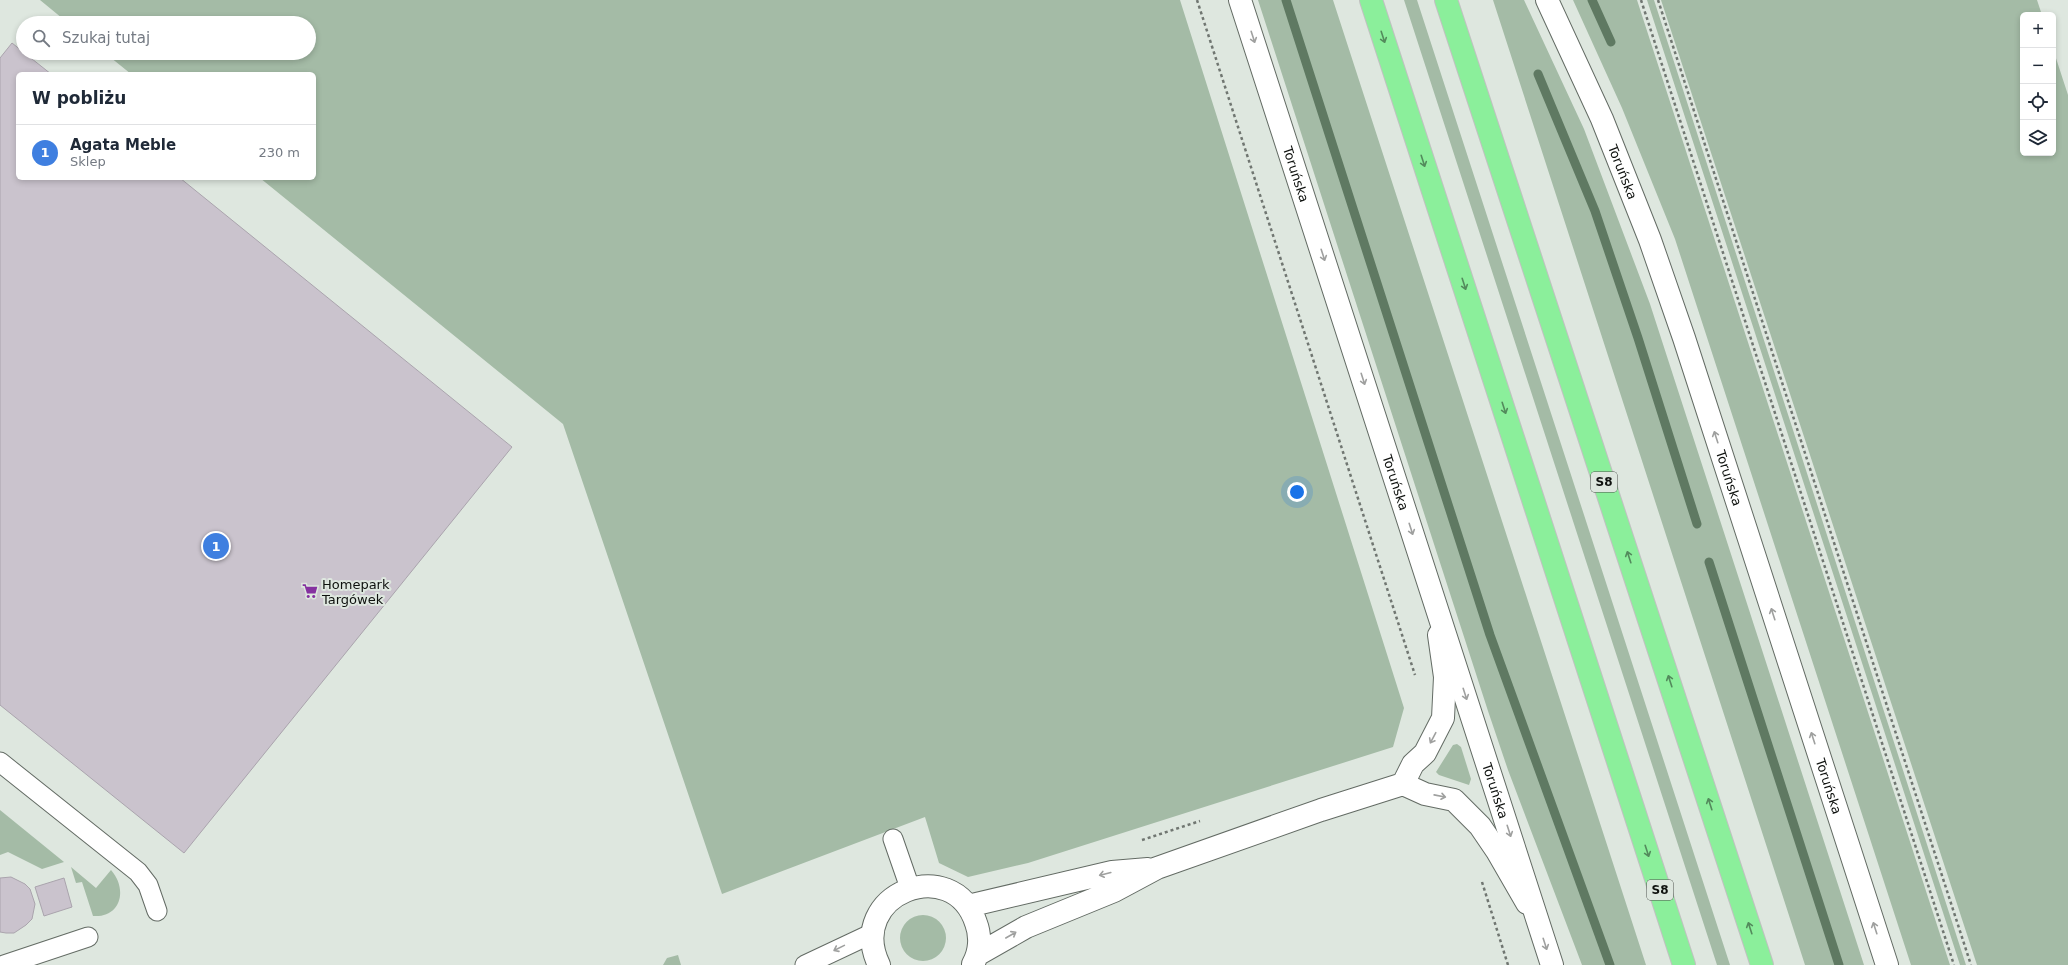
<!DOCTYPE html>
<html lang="pl">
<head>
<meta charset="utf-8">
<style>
	:root { --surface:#fff; --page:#f2f2f3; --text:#1f2937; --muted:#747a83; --line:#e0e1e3; --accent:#8531a0 }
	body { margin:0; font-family:"DejaVu Sans",sans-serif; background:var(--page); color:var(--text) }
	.controls { position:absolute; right:12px; top:12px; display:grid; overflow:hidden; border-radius:6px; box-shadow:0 2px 6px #0003 }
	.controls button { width:36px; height:36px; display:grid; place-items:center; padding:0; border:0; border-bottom:1px solid var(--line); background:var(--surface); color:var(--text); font:20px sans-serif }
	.you { position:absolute; left:1297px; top:492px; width:14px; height:14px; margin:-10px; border:3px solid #fff; border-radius:50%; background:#1a73e8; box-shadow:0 0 0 6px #1a73e833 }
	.badge { display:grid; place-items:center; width:26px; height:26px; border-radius:50%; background:var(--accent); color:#fff; font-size:13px; font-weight:700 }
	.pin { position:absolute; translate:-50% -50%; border:2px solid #fff; box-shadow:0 1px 4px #0006 }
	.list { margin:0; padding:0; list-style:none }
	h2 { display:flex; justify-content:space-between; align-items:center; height:52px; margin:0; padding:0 16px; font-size:17px }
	h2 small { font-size:13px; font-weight:400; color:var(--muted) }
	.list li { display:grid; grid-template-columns:26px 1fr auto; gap:12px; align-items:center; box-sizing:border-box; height:56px; padding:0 16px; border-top:1px solid var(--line) }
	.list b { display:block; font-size:15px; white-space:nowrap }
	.list p { margin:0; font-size:13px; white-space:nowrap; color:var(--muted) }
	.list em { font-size:13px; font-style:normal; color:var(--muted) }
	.icon { flex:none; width:22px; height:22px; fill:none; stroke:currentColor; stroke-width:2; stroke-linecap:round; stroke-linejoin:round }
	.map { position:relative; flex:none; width:2068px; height:965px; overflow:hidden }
	.search { position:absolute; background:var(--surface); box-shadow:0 2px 6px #0003; left:16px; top:16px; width:300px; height:44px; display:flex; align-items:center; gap:10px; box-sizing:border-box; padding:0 14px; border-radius:22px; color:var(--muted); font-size:15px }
	.panel { position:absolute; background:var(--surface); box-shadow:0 2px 6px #0003; left:16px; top:72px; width:300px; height:108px; border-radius:6px }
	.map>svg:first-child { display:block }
</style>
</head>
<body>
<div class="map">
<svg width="2068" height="965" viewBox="0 0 2068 965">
	<rect width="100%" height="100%" fill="#dee7df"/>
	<path fill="#a4bba6" d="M40 0H1180L1404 708 1393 747 1028 863 968 877 939 863 925 817 722 894 563 424 260 178H314V74H131L105 53H309V23H68Z
		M1258 0H1333L1646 965H1582L1508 770 1488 711Z
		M1404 0H1417L1730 965H1717Z
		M1493 0H1524L1584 129 1650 304 1864 965H1805Z
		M1573 0H1637L1950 965H1911L1675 239 1622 108Z
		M1647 0H1654L1966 965H1960Z
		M1661 0H2037L2042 15H2023V153H2053V49L2068 95V965H1977Z
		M1457 744 1461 747 1471 779 1469 785 1439 775 1436 772 1453 745Z
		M0 810 64 862 42 869 8 852 0 855Z
		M71 867 96 888 111 870C128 889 121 918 93 916L82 882 76 883Z
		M900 938a23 23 0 1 1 46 0a23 23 0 1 1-46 0Z
		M678 955 681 965H663L667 958Z"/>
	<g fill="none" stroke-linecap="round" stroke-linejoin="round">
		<path stroke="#5f7962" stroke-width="9" d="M1286 0 1490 635 1610 965
			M1592 0 1611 42
			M1538 74 1595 211 1638 338 1697 524
			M1709 562 1839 965"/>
	</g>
	<path fill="#cac3cd" stroke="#aaa4ad" d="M12 43 51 74H18V178H180L512 447 184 853 0 705V58Z
		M11 877 25 884 30 889 35 904 32 919 26 925 14 933H6L0 932V878Z
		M64 878 72 907 44 916 35 887Z"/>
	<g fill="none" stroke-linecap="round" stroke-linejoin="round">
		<defs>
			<path id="lane" d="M0 762 138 872 148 885 157 911
				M893 839 910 888
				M4 965 88 937
				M805 965 873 933"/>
			<path id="street" d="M1403 784 1413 764 1425 753 1443 718 1445 677 1439 635
				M968 906 1112 872 1148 869
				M977 955 1026 927 1114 891 1157 868 1321 810 1403 784 1425 794 1454 800 1480 826 1497 851 1527 903
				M879 965C845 894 953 852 976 923 981 936 980 952 973 964"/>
			<g id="secondary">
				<path id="s1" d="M1240 0 1552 965"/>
				<path id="s2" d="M1547 0 1602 119 1650 240 1684 338 1887 965"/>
			</g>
			<path id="highway" d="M1371 0 1684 965
				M1446 0 1762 965"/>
		</defs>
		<use href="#lane" stroke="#636b64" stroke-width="21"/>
		<use href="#street" stroke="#636b64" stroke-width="24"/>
		<use href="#secondary" stroke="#636b64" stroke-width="24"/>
		<use href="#highway" stroke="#c0c1c0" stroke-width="24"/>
		<path stroke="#707671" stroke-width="2.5" stroke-dasharray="3 3" stroke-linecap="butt" d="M1197 0 1415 675
			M1641 0 1954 965
			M1658 0 1971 965
			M1142 840 1200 821
			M1482 882 1508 965"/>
		<use href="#lane" stroke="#fff" stroke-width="19"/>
		<use href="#street" stroke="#fff" stroke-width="22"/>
		<use href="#secondary" stroke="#fff" stroke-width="22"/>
		<use href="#highway" stroke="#8bef9b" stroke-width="22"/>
	</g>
	<defs><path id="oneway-shaft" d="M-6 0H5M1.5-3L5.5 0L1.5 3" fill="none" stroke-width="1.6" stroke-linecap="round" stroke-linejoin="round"/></defs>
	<g stroke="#9fa09f">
		<use href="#oneway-shaft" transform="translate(1253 37) rotate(72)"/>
		<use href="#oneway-shaft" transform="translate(1323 255) rotate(72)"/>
		<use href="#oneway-shaft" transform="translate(1363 379) rotate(72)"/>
		<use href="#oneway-shaft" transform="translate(1716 437) rotate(-108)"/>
		<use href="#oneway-shaft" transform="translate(1411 529) rotate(72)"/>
		<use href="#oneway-shaft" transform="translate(1773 614) rotate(-108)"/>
		<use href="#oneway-shaft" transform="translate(1465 694) rotate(72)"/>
		<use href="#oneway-shaft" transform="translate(1433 738) rotate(118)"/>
		<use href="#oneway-shaft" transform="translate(1813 738) rotate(-108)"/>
		<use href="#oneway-shaft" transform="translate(1440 796) rotate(11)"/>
		<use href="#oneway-shaft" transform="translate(1509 831) rotate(72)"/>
		<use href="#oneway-shaft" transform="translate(1105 874) rotate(166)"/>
		<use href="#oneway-shaft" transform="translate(1875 928) rotate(-108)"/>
		<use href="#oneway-shaft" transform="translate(1011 935) rotate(-30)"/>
		<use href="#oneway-shaft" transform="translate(1545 944) rotate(72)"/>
		<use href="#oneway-shaft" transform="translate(839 948) rotate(154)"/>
	</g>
	<g stroke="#538b5c">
		<use href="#oneway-shaft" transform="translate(1383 37) rotate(72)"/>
		<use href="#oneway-shaft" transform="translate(1423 161) rotate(72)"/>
		<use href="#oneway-shaft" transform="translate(1464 284) rotate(72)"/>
		<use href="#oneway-shaft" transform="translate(1504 408) rotate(72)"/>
		<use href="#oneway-shaft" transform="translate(1629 557) rotate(-108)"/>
		<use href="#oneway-shaft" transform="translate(1670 681) rotate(-108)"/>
		<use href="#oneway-shaft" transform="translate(1710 804) rotate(-108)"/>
		<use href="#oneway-shaft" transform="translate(1647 851) rotate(72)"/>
		<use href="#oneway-shaft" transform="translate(1750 928) rotate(-108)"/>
	</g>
	<defs>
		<symbol id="supermarket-bare" viewBox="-9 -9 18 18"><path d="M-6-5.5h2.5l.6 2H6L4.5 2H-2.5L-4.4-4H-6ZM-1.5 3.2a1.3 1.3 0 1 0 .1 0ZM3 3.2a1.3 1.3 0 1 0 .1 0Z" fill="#8531a0" stroke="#dee7df" stroke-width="2.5" paint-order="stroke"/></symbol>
	</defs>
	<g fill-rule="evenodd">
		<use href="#supermarket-bare" x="299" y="580" width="22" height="22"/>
	</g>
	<g text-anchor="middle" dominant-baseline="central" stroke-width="4" stroke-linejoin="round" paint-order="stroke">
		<g fill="#dee7df" stroke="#4c514d" stroke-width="1">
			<rect x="1591" y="472" width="26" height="20" rx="3"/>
			<rect x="1647" y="880" width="26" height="20" rx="3"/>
		</g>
		<g font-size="12" font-weight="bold" fill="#0e110e">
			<text x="1604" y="482">S8</text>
			<text x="1660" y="890">S8</text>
		</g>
		<g font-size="13" fill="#0e110e" stroke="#dee7df">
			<text stroke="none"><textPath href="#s2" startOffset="188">Toruńska</textPath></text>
			<text stroke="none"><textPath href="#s1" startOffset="183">Toruńska</textPath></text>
			<text stroke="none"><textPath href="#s2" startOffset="512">Toruńska</textPath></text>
			<text stroke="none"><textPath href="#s1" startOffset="507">Toruńska</textPath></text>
			<text stroke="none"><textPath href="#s2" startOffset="836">Toruńska</textPath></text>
			<text stroke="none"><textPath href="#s1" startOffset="831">Toruńska</textPath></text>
		</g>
		<g font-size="13" fill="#0e110e" stroke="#dee7df" text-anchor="start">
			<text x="322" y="584">Homepark<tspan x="322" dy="15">Targówek</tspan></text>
		</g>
	</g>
</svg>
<div class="controls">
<button>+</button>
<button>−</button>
<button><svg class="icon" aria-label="locate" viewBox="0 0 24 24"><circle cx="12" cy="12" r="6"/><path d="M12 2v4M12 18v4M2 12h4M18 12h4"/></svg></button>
<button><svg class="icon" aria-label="layers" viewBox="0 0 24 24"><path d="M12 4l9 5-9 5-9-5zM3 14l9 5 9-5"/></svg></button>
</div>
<div class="you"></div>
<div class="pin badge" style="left:216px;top:546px;background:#3f7fe0">1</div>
<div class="search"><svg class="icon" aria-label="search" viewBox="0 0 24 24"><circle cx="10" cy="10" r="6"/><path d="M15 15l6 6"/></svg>Szukaj tutaj</div>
<section class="panel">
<h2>W pobliżu<small></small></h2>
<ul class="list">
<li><span class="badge" style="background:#3f7fe0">1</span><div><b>Agata Meble</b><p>Sklep</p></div><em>230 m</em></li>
</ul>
</section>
</div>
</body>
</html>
